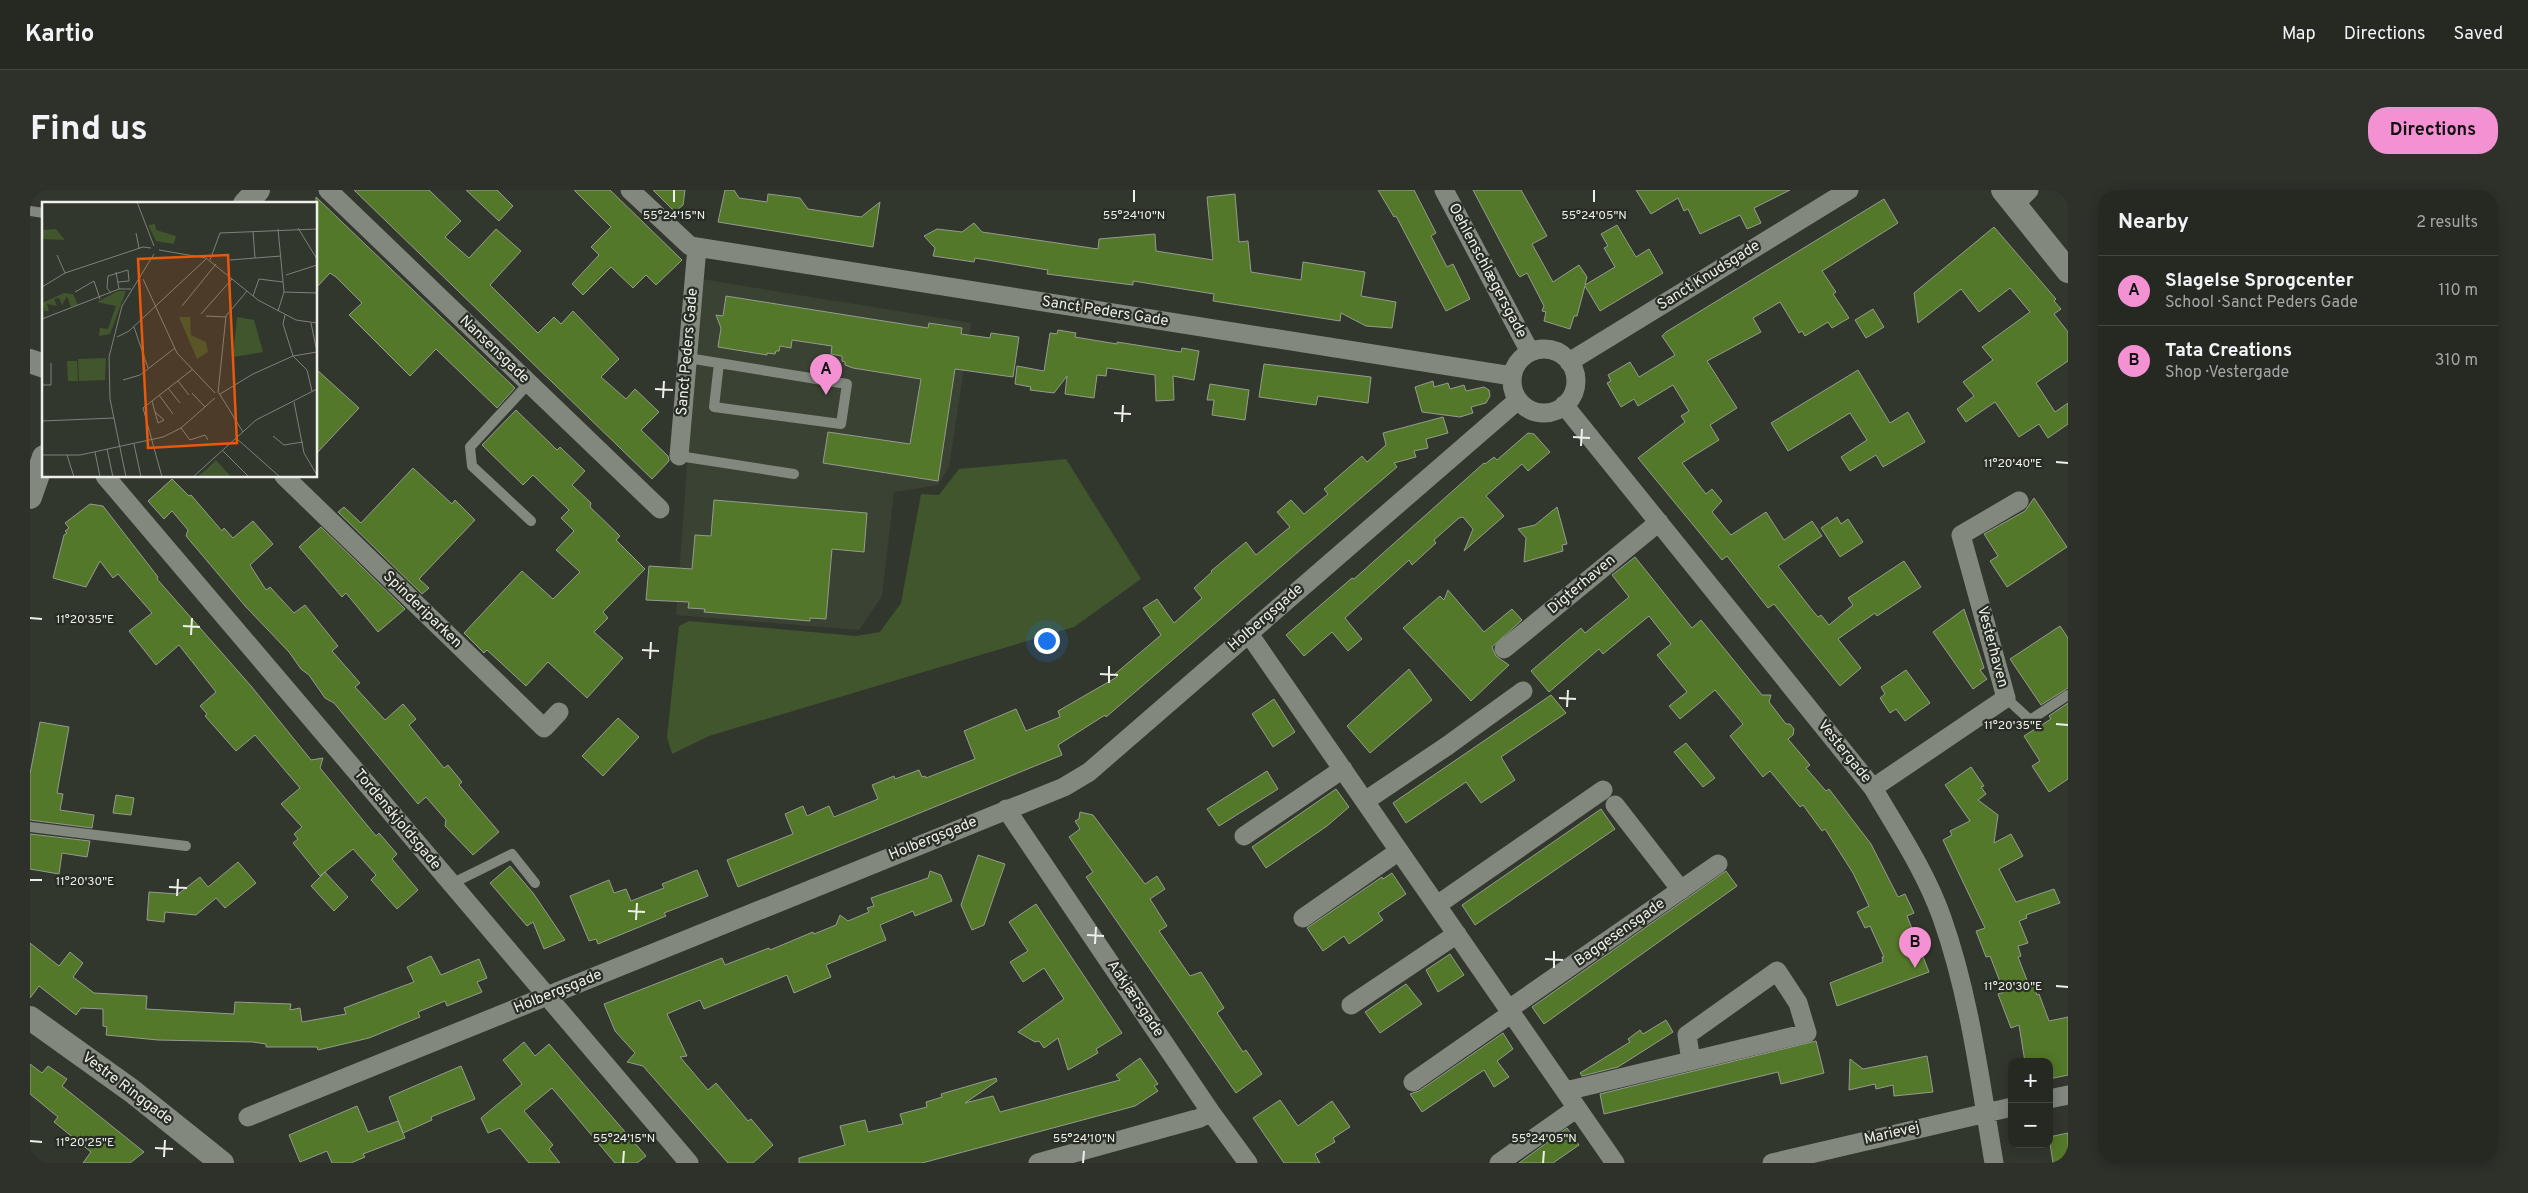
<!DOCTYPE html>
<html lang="en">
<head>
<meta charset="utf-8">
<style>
	:root { --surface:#262922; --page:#2e312a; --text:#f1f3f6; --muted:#a4a6a5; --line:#424540; --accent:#f491d3 }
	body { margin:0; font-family:Overpass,sans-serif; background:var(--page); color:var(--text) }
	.controls { position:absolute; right:15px; bottom:15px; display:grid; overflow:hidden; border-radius:10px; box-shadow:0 2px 12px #0003 }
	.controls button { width:45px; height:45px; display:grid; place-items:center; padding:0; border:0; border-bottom:1px solid var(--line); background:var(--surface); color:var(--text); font:25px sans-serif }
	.you { position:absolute; left:1016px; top:450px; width:18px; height:18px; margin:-12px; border:4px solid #fff; border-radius:50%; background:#1a73e8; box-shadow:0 0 0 8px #1a73e833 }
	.badge { display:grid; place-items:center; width:32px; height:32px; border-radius:50%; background:var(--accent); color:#111; font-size:16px; font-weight:700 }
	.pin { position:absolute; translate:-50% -41px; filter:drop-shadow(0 1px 2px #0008) }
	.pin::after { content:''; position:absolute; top:26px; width:18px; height:15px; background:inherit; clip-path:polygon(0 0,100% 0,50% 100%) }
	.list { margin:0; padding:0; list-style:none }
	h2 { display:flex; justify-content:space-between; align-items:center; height:65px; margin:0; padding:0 20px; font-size:21px }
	h2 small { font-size:16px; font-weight:400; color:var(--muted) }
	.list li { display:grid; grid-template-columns:32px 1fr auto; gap:15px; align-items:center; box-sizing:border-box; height:70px; padding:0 20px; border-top:1px solid var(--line) }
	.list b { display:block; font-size:19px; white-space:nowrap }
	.list p { margin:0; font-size:16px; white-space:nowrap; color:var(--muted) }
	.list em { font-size:16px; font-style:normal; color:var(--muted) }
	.map { position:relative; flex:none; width:2038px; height:973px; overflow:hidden; border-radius:20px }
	header { display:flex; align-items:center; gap:30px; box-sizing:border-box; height:70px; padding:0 25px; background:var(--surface); border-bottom:1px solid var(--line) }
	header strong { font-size:24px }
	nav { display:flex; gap:28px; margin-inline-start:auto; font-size:18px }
	.intro { display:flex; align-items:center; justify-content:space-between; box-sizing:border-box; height:120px; padding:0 30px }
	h1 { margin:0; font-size:35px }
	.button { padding:12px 22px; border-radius:20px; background:var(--accent); color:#111; font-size:18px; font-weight:700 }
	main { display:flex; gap:30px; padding:0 30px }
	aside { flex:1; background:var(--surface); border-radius:20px; box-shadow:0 2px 12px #0003 }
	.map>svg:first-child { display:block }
</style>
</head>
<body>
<header>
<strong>Kartio</strong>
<nav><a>Map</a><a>Directions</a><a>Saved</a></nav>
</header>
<div class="intro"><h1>Find us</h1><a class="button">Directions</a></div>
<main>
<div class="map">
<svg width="2038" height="973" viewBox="0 0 2038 973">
	<rect width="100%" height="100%" fill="#32372e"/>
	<path fill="#3a4233" d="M671 89 941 133 919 277 908 295 864 302 852 406 829 440 646 425Z"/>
	<path fill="#41562c" d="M1036 269 1111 389 1044 437 679 546 642 564 637 547 649 436 659 431 826 446 850 442 871 413 891 304 909 305 929 279Z"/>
	<path fill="#537829" stroke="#959b90" d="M324 0H399L431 31 415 47 439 68 466 39 491 61 460 95 508 143 524 127 531 134 543 121 589 169 571 187 596 209 605 199 629 222 611 240 638 266 639 271 622 289Z
		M436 0H467L483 16 469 31Z
		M544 0H580L652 70 626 95 616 85 603 98 581 77 553 105 542 94 569 65 561 57 581 37Z
		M623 0H655L653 15 645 22Z
		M695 0H704L709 8 737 12 738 4 770 8 778 19 831 27 850 12 843 57 688 32Z
		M1348 0H1384L1406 43 1401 46 1417 77 1423 74 1440 109 1416 121 1366 26 1364 27Z
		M1443 0H1491L1517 46 1502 54 1523 92 1549 75 1557 87 1555 95 1585 77 1574 58 1578 56 1571 44 1587 35 1606 67 1619 59 1633 83 1570 121 1555 96 1547 126H1544L1540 139 1514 131 1516 122 1512 121 1514 116 1497 83 1490 87 1488 85Z
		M1606 0H1760L1724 18 1731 33 1717 39 1710 25 1670 44 1658 19 1654 21 1648 8 1621 24Z
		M1205 4 1209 52 1218 51 1221 82 1271 90 1273 72 1335 82 1331 106 1366 112 1362 138 1336 136 1311 123 1310 131 1183 111 1184 104 1103 91V95L1017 84 1018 80 945 68 944 72 903 66 905 58 894 46 907 39 932 42 944 33 952 42 1068 59 1069 49 1125 44 1126 61 1183 70 1177 7Z
		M286 7 485 198 467 218 406 159 380 186 319 125 332 113 306 87 300 83 286 98Z
		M1854 9 1868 33 1792 81 1806 102 1803 104 1819 128 1802 138 1798 132 1775 146 1772 141 1769 143 1750 112 1723 128 1731 142 1677 171 1707 218 1680 235 1689 250 1652 273 1676 304 1682 299 1692 311 1682 322 1701 345 1736 322 1754 350 1782 331 1792 346 1748 376 1782 420 1788 427 1791 425 1799 435 1823 415 1818 408 1874 371 1891 397 1847 426 1845 423 1808 449 1831 478 1810 496 1744 414 1738 418 1697 366 1692 370 1608 268 1655 232 1651 226 1659 221 1643 195 1608 216 1604 209 1591 217 1577 193 1581 191 1578 185 1600 172 1609 187 1645 165 1632 146 1636 142Z
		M1964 37 2026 109 2024 111 2031 119 2024 124 2038 142V171L2006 193 2025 222 2038 213V234L2018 248 2009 234 1989 247 1965 212 1936 232 1927 219 1944 206 1933 192 1963 170 1952 157 2000 122 1980 98 1949 122 1931 99 1888 133 1884 103Z
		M696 106 898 138 899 133 932 138 931 144 960 148 961 143 989 147 983 187 925 179 908 291 793 273 798 242 880 254 891 189 823 178 815 175V172L812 171V166L801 164 802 156 762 150 761 158 750 156 749 161H746L745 164 737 163V165L688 157 691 138 686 125 693 126Z
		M1843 119 1854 137 1836 148 1825 130Z
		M1028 140 1046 143 1045 147 1087 154V152L1151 162 1152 158 1169 161 1164 190 1143 186 1144 210 1126 211 1125 185 1077 178 1076 186 1067 185 1064 208 1035 204 1037 186 1024 203 1000 200 1001 197 985 194 987 176 1014 181 1020 143 1027 144Z
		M1234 174 1341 187 1338 213 1288 206 1286 215 1229 207Z
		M286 179 329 218 286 264Z
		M1828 180 1860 233 1878 222 1895 252 1853 277 1846 265 1820 281 1811 267 1837 250 1820 223 1758 261 1741 233Z
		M1403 191 1404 197 1418 193 1420 199 1434 195 1436 201 1454 197 1459 200 1460 206 1456 213 1441 217 1443 223 1430 227 1392 222 1385 197Z
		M1180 194 1219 200 1215 230 1182 225 1184 210H1177Z
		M486 220 527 260 530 257 555 281 542 295 561 313 560 317 590 346 586 350 615 379 573 422 578 428 564 442 593 468 557 508 518 472 496 496 457 460 454 463 434 443 492 381 523 409 550 382 526 360 544 341 531 328 539 320 503 285 493 295 452 255Z
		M1413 227 1418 243 1396 249 1398 258 1384 261 1386 267 1364 273 1367 277 1076 527 1075 525 1028 555 1032 565 708 697 697 670 763 644 755 624 773 616 777 626 799 616 804 627 848 609 842 595 864 586 865 589 889 580 892 587 895 586 896 588 945 569 934 541 986 519 996 541 1030 527 1028 521 1087 487 1085 484 1131 445 1113 418 1127 409 1144 433 1172 408 1164 398 1182 382 1181 381 1216 352 1226 365 1260 337 1247 322 1261 310 1274 324 1298 304 1294 299 1332 266 1337 272 1356 255 1353 243Z
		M1498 243 1504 244 1520 262 1498 281 1492 274 1456 306 1474 326 1434 361 1443 339 1433 327 1429 328 1404 350 1406 353 1382 375 1379 370 1315 428 1332 449 1318 461 1302 442 1274 466 1256 445 1322 388 1324 389 1454 273 1455 274 1464 267 1467 270Z
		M383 278 422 314 425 310 445 330 389 389 399 398 392 404 308 322 314 317 331 333Z
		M142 289 159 306 161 305 192 341 194 338 203 348 223 331 243 354 220 375 236 400 240 397 264 423 275 415 308 456 302 461 330 493 325 497 355 530 373 514 386 529 379 535 414 578 418 575 432 592 429 595 469 642 443 665 415 636 416 630 396 607 388 614 304 513 295 508 279 485 271 479 259 462 216 417 167 359 156 346 158 340 142 321 134 329 118 311Z
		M2004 308 2037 357 1977 397 1960 371 1968 366 1954 344 1995 321Z
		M684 310 837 323 834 362 802 359 796 429 780 428V431L674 422 675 419 658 418 659 412 616 410 619 376 662 379 665 345 681 346Z
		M60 314 73 316 128 387 127 389 221 496 281 570 293 568 290 578 346 646 349 643 367 664 362 669 388 700 367 719 341 690 346 685 323 659 290 686 263 653 268 649 264 644 272 637 251 614 270 598 225 545 206 561 175 526 177 524 170 516 186 502 149 455 126 475 99 441 122 423 88 384 83 388 70 371 56 397 23 388 34 345 37 343 35 341 39 338 35 333Z
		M1527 317 1537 354 1532 355 1533 361 1494 372 1496 348 1488 339 1505 335Z
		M1807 327 1811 334 1818 329 1833 352 1810 367 1791 338Z
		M291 337 375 419 348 442 316 403 312 407 269 357Z
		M1605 367 1662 438 1671 430 1732 505H1741L1739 512 1756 534H1760L1764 539 1763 545 1758 549 1780 575 1776 578 1796 601 1799 599 1841 654 1868 707 1875 704 1884 723 1877 726 1899 782 1807 816 1800 793 1853 772 1852 767H1854L1840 736 1835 738 1827 722 1839 716 1823 683 1795 639 1792 641 1773 615 1770 617 1740 581 1733 587 1700 546 1713 534 1685 500 1650 529 1639 516 1657 502 1627 465 1641 454 1619 426 1573 464 1569 459 1519 502 1501 481 1551 438 1555 443 1599 407 1582 385Z
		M1418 400 1454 442 1482 419 1492 430 1462 457 1466 466 1479 475 1441 511 1373 438 1410 406 1414 410Z
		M1934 419 1954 478 1950 480 1957 489 1943 499 1903 442Z
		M2030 436 2038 448V498L2011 515 1980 469Z
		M1379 479 1402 510 1340 563 1317 536Z
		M1876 480 1900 513 1875 531 1866 519 1860 523 1850 508 1855 504 1851 497Z
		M1521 505 1536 523 1471 567 1485 590 1451 613 1436 592 1376 633 1363 613Z
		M1244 509 1265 542 1243 557 1222 524Z
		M2038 513V589L2019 602 2002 576 2010 571 1994 546 2021 529 2019 526Z
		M588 528 609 547 573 586 552 566Z
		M10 532 39 537 27 603 33 604 30 620 64 625 62 638 0 630V584Z
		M1656 553 1685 588 1673 597 1644 562Z
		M1941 577 1954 596 1951 597 1956 604 1948 610 1968 625 1964 653 1981 644 1993 666 1969 679 1986 712 2024 699 2030 713 1996 725 1997 728 1989 731 1998 753 1988 756 1991 766 1988 767 2000 798 2004 797 2007 805 2009 804 2019 831 2038 827V885L2019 889V872H1995L1989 835 1981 838 1968 804 1974 802 1960 766 1956 767 1946 741 1955 738 1913 650 1922 645 1920 641 1940 631 1915 595Z
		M1237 581 1248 599 1189 636 1177 619Z
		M1306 599 1319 617 1297 636 1236 678 1222 657Z
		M86 605 104 608 101 625 83 623Z
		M1571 619 1585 639 1445 735 1432 715Z
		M1050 622 1063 625 1115 694 1127 686 1135 699 1120 709 1137 736 1129 741 1160 786 1171 782 1194 818 1187 823 1213 862 1216 860 1232 884 1206 903 1056 687 1063 682 1039 647 1050 639 1045 631 1049 629Z
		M0 644 60 651 57 667 32 663 29 684 0 679Z
		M948 665 975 674 954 735 942 740 931 715Z
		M208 672 226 693 195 718 186 708 166 725 135 722 134 732 117 730 119 702 148 704 170 687 178 697Z
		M480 676 503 703 535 750 514 759 503 732 497 736 460 693Z
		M667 680 678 706 634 723 636 726 568 754 566 749 559 751 540 706 579 690 584 703 596 699 601 711 634 698 632 694Z
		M900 681 911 685 922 711 885 726 883 721 850 735 856 750 796 775 801 787 764 803 757 785 674 819 670 810 637 824 657 866 650 867 678 900 686 893 718 931 721 929 743 955 723 973H698L613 876 597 872 605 863 585 841 574 814 692 768 695 775 739 758 740 760 783 742 784 744 806 735 810 725 818 731 839 722 837 718 844 716 841 708 898 688Z
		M1696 681 1707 696 1514 834 1502 817Z
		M295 682 318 707 304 721 281 696Z
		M1362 683 1376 704 1348 723 1353 730 1319 754 1314 746 1293 761 1277 738 1352 687 1353 689Z
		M1006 714 1092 843 1066 859 1068 863 1038 880 1028 848 1014 858 1009 851 1005 852 988 842 1034 809 1014 778 993 792 980 772 998 761 979 732Z
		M0 753 29 776 40 762 53 773 43 787 64 803 117 806 116 819 204 824 205 812 261 814 260 820 270 818 272 832 316 824 314 818 384 792 377 777 401 766 411 785 449 769 457 788 447 792 452 802 417 816 415 811 388 822 390 827 339 848 288 860 287 857H236V854L223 852 128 850 76 845 77 837 73 836V819L51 818 46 825 9 796 0 808Z
		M1420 764 1434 785 1408 802 1396 780Z
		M1376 794 1392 814 1350 843 1335 822Z
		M1636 830 1643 842 1588 877 1552 886 1550 883 1600 852 1598 849 1610 840 1613 844Z
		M1473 843 1483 859 1467 871 1479 887 1464 897 1454 880 1392 922 1380 904 1389 901Z
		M1786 851 1794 883 1751 894 1748 882 1574 924 1570 904Z
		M494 852 505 866 519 854 616 966 607 973H585L522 898 494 921 523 955 519 959 530 973H499L470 938 458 943 451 928 492 894 473 870Z
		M1897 866 1903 902 1864 906 1863 895 1846 899 1845 894 1819 900 1820 869 1833 879Z
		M1110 868 1128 894 1124 896 1128 901 1105 916 892 973H769V968L815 955 810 936 835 930 838 942 873 934 870 924 897 917 896 912 912 907 911 904 966 888 967 891 935 913 963 906 970 922 1090 890 1086 885Z
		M0 874 12 883 18 876 37 889 32 896 114 962 100 973H53L61 962 24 932 28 927 0 904Z
		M431 876 445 909 401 927 402 930 373 943 359 907Z
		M1250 910 1268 936 1302 911 1320 937 1303 948 1305 952 1285 964 1290 973H1254L1223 928Z
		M327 916 338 942 368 931 375 948 333 964 335 967 321 973H302L297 961 270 972 259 945Z
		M1537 938 1549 955 1523 973H1489Z
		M2038 943V973H2023L2019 947Z"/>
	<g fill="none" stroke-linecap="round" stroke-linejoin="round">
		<path stroke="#82887d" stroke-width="10" d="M0 21 14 23
			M658 168 817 194 811 234 684 217 689 173
			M499 193 440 257 442 276 501 331
			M649 266 764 284
			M1976 508 2000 530 2038 505
			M0 637 156 656
			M421 694 482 664 505 693"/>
		<path stroke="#82887d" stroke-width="19" d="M298 0 630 319
			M600 0 660 56 1482 186
			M1414 0 1500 162
			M1985 14 1999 0
			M1482 191a32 32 0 1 1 64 0a32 32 0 1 1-64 0Z
			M1539 172 1819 0
			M1534 215 1843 598C1867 639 1896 682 1912 728 1940 807 1950 891 1964 973
			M649 266 667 57
			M75 286 659 973
			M254 286 514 538 529 522
			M1219 444 1585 973
			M1474 459 1629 332
			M1843 598 1976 508 1931 345 1989 311
			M1335 611 1417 556 1493 501
			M1585 615 1651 700
			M976 619 1180 921 1218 973
			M1214 646 1313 579
			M1407 715 1573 600
			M1273 728 1369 661
			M1321 815 1427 744
			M1479 819 1688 674
			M1383 892 1482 823
			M1536 901 1777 843 1768 813 1747 781 1657 845 1661 871
			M2019 909 2038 905
			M218 927 1034 597 1059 582 1488 210
			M1008 973 1170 928 1180 921
			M1469 973 1547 918
			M1742 973 1982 917"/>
		<path stroke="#82887d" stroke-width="24" d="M1973 0 2038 81
			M215 14 228 0
			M0 171 14 176
			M0 307 14 267
			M0 828 102 901 192 973"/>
	</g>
	<path fill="none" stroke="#edf0ea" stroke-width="2" d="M644 12V0M1104 12V0M1564 12V0M625 199 643 200M633 208 634 191M1084 223 1101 224M1092 232 1093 215M1543 247 1560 248M1551 256 1552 239M2026 272 2038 273M0 428 12 429M153 436 170 437M161 445 162 428M612 460 629 461M620 469 621 452M1070 484 1088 485M1079 493V476M1529 508 1546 509M1537 517 1538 500M2026 534 2038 535M0 690H12M139 697 157 698M147 706 148 689M598 721 615 722M606 730 607 713M1057 745 1074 746M1065 754 1066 737M1515 769 1533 770M1524 778V761M2026 796 2038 797M0 951 12 952M125 958 143 959M134 967 135 950M593 973 594 961M1053 973 1054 961M1513 973 1514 961"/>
	<g text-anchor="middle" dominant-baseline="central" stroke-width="4.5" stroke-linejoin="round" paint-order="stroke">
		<g font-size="15" fill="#edf0ea" stroke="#282d24">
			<text transform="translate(1457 81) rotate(62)">Oehlenschlægersgade</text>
			<text transform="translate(1679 86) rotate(-32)">Sanct Knudsgade</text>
			<text transform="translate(1075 122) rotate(9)">Sanct Peders Gade</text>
			<text transform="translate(464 160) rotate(44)">Nansensgade</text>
			<text transform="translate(658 162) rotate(-85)">Sanct Peders Gade</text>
			<text transform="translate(1552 395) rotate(-40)">Digterhaven</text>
			<text transform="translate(392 420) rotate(44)">Spinderiparken</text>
			<text transform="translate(1236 428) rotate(-41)">Holbergsgade</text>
			<text transform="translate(1962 457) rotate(75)">Vesterhaven</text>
			<text transform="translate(1814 562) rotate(51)">Vestergade</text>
			<text transform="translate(367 630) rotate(50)">Tordenskjoldsgade</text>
			<text transform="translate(903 649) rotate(-22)">Holbergsgade</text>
			<text transform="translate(1590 743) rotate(-35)">Baggesensgade</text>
			<text transform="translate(528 802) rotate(-22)">Holbergsgade</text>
			<text transform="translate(1105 809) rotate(56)">Aakjærsgade</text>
			<text transform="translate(97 899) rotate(37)">Vestre Ringgade</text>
			<text transform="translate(1862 944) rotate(-13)">Marievej</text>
		</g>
	</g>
	<g transform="translate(12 12)">
		<rect width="275" height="275" fill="#32372e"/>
		<path d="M113 22 114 28 134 34 132 42 114 39 106 23ZM14 27 23 38 0 37V28ZM76 89H84L68 132 57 134 58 126 66 127 74 104 55 100ZM22 91 31 92 36 103 29 105 25 94 20 103 17 96 12 97 15 104 5 102 7 109H3L0 101ZM137 115H148L149 133 164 140 166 150 155 157ZM195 115 212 118 221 150 191 155ZM64 156 63 178 37 179 36 157ZM25 159H35L36 179H26ZM174 258 189 275H155L165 267Z" fill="#41562c"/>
		<path fill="none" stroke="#7d8179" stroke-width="1" d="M35 0H62M95 0 112 44M256 26 275 57M211 29 213 56M94 31 97 46M117 48 164 56 216 98 254 118 275 121M15 53 23 71M168 58 178 31 275 27M188 58 239 54M74 70 77 87M244 73 275 63M101 77 135 151 173 191M0 85 23 71 101 45 109 46M33 90 52 79 58 97M242 90 275 91M69 91 65 86 66 74 86 68 87 79 76 80M211 94 217 77 241 80M140 104 174 62M236 109 242 90 236 27M159 112 190 77M243 113 241 122 251 154 265 168 270 189M164 114 184 115M0 117 77 87H89M269 121 275 150M92 125 106 166M75 135 87 129 164 57M81 178 98 173 133 146M136 179 147 193M0 183H9V161M126 186 138 201M150 191 163 205M176 191 184 114 205 89M177 191 201 230M178 192 211 172 251 154 275 150M117 193 131 212M110 199 116 221 122 218 113 210M252 200 262 251 275 273M0 219 72 216M139 226 148 238 163 233 166 238M231 234 242 243 261 240M194 236 238 275M92 242 99 275M65 247 71 275M180 248 207 275M53 250 58 275M0 253H38L121 235 139 226 173 196M25 253 32 275M84 275 68 197 67 155 80 104 112 52M120 275 101 206 151 167M151 275 214 218 275 187"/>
		<path fill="#e8590c" fill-opacity="0.15" stroke="#e8590c" stroke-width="2.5" d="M186 53 195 241 106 246 96 57Z"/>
		<rect width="275" height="275" fill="none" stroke="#edf0ea" stroke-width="2.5"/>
	</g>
	<g font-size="12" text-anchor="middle" fill="#edf0ea" stroke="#282d24" stroke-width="4.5" stroke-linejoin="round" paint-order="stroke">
		<text x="644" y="29">55°24'15"N</text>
		<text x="1104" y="29">55°24'10"N</text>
		<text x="1564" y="29">55°24'05"N</text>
		<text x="1983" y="277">11°20'40"E</text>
		<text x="55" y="433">11°20'35"E</text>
		<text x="1983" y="539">11°20'35"E</text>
		<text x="55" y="695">11°20'30"E</text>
		<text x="1983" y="800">11°20'30"E</text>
		<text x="594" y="952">55°24'15"N</text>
		<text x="1054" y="952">55°24'10"N</text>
		<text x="1514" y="952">55°24'05"N</text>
		<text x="55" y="956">11°20'25"E</text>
	</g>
</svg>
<div class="controls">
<button>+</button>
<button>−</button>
</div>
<div class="you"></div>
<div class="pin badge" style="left:796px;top:205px">A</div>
<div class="pin badge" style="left:1885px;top:778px">B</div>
</div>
<aside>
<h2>Nearby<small>2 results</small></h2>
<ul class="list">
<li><span class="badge">A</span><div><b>Slagelse Sprogcenter</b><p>School · Sanct Peders Gade</p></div><em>110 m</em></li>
<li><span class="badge">B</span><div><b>Tata Creations</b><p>Shop · Vestergade</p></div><em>310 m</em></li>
</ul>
</aside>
</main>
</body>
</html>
